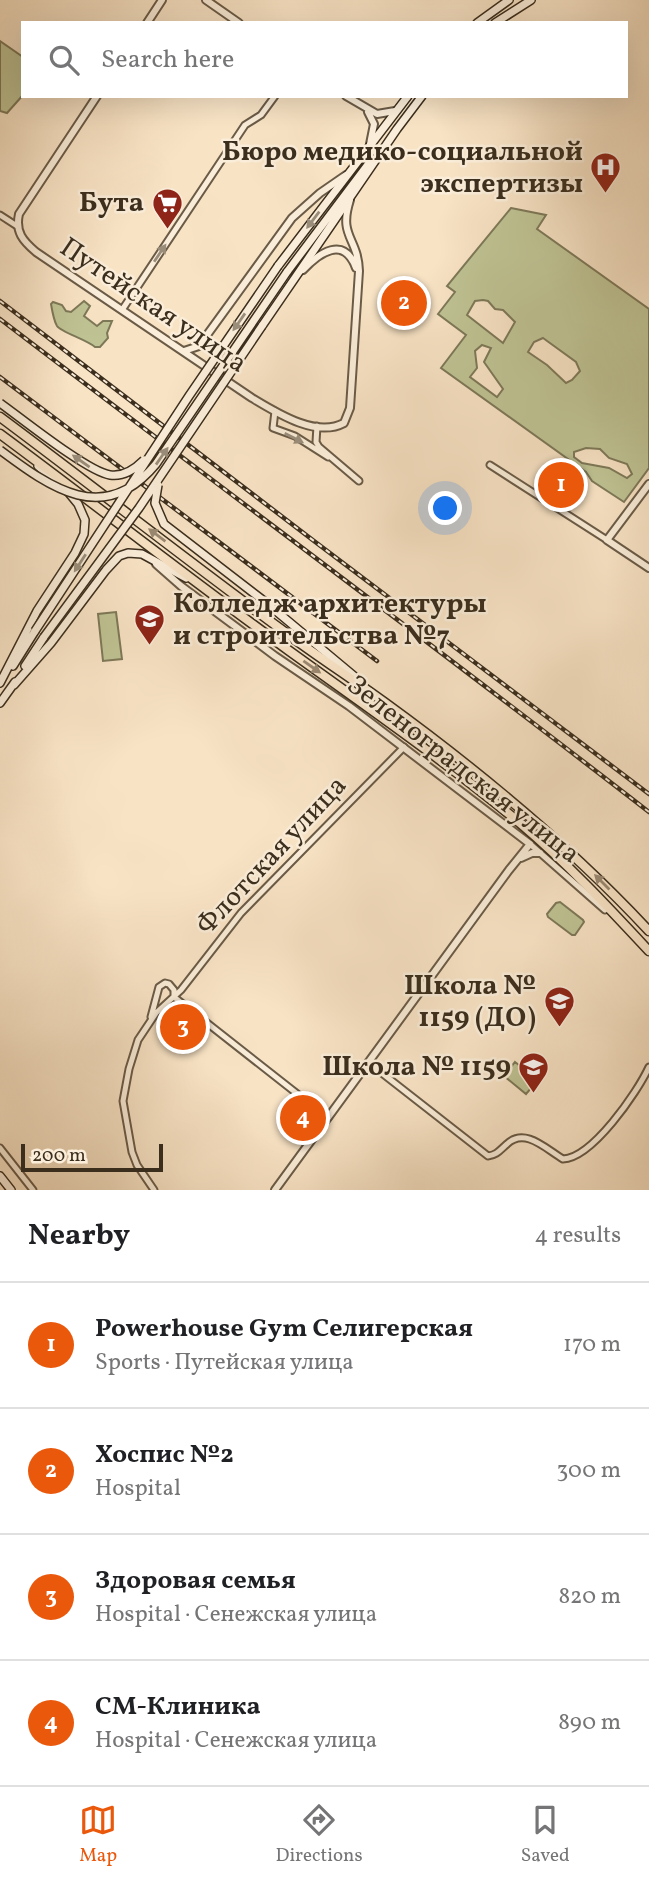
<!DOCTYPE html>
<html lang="en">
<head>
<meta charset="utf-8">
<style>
	:root { --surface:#fff; --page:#f6f6f6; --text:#202124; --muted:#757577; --line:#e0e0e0; --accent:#ea580c }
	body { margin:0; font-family:Vollkorn,serif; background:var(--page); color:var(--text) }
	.scale { position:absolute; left:21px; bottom:18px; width:142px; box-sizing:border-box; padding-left:7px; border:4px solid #3b2e1d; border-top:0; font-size:19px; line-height:24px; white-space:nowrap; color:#3b2e1d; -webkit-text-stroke:5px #faedd9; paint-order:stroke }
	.you { position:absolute; left:446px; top:509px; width:24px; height:24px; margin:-18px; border:5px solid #fff; border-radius:50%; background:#1a73e8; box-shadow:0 0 0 10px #1a73e833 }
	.badge { display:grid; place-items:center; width:46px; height:46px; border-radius:50%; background:var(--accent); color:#fff; font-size:23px; font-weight:700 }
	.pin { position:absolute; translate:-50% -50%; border:4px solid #fff; box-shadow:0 2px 7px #0006 }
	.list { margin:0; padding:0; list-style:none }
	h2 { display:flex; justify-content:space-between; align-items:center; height:91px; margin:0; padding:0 28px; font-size:30px }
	h2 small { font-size:23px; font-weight:400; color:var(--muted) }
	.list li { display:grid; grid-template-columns:46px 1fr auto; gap:21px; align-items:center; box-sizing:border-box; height:126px; padding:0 28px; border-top:2px solid var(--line) }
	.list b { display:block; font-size:26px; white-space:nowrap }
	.list p { margin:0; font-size:23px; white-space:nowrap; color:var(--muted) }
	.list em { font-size:23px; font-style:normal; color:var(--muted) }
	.icon { flex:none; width:38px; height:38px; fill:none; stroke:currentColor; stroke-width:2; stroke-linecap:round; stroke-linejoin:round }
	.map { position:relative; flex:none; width:649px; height:1190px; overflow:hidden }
	.search { position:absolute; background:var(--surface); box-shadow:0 7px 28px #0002; left:21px; right:21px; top:21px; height:77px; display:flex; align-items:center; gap:18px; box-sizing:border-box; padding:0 24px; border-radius:0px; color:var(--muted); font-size:26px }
	.sheet { height:595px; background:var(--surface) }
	nav { display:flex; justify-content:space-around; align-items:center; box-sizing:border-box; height:98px; border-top:2px solid var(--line); background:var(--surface); font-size:19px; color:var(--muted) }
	nav a { display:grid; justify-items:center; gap:4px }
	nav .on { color:var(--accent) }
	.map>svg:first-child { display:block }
</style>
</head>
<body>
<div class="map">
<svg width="649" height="1190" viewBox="0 0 649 1190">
	<rect width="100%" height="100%" fill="#f8e3c5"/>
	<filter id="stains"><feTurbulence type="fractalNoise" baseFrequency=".00286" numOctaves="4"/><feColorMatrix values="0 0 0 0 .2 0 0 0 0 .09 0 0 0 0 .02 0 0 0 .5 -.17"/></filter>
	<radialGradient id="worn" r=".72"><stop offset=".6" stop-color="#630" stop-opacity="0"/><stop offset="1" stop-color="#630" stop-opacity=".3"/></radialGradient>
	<path fill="#bfc394" stroke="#7d7858" stroke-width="2" fill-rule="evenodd" d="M0 41 23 57V95L7 113 0 111Z
		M511 208 546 215 537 229 649 309V468L624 502 592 481 586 472 441 368 466 335 438 314 455 292 447 286ZM483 300 488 301 495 309 503 310 515 322 503 343 467 315 475 301ZM543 338 576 362 580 371 572 380 566 383 547 365 528 352 534 342ZM482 345 491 348 484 362 503 389 497 397 470 377 477 368 475 351ZM586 448 600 449 609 458 627 464 632 474 627 478 609 468 582 463 574 457V452Z
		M84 301 90 306 84 316 97 326 103 321H112L107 333 108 338 100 347H95C87 340 61 332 57 326 54 321 52 310 51 304L53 302 62 305 66 311 71 312Z
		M116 612 122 659 103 661 98 614Z
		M560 902 583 920 584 922 575 935H572L548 917 547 914 556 903Z
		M515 1062 538 1080 526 1094 504 1076Z"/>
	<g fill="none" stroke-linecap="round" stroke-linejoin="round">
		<defs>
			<path id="minor" d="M0 215 17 226
				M122 310 245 125 261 115 275 96
				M275 411 273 428 295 436 328 457
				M317 426 316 442 319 447 359 481
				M490 465 607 540
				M530 844 605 910
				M174 997 328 1118
				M151 1017 159 987 165 983 169 984 174 990V997
				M369 1063 488 1156C497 1155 500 1150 507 1144 525 1127 546 1149 563 1159 592 1158 637 1093 649 1067
				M0 1148 33 1190
				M154 1190 137 1165 132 1152 123 1101 129 1069 138 1040 156 1013 181 990 241 913 404 747"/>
			<path id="tertiary" d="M206 0 239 23
				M147 23 162 0
				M97 96 19 214C15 232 23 241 36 252L252 398C277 413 316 438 344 423L350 408 359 271C358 237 338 237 350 200
				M346 96 377 114 395 111
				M368 112 374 124 370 144
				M303 270C319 253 344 235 356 268
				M184 351 199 346 292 218 320 193 346 175
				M649 484 607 540 649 568
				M156 564 181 586 275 656 349 706 530 844 509 870 275 1190
				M521 858 532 853H540"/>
			<path id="secondary" d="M477 23 509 0
				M495 23 531 0
				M278 266 408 96
				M287 272 372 159
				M262 326 397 129 422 96
				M264 601 360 681
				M13 666 35 631
				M25 666 44 637
				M0 683 37 611 75 553 84 534 85 520 78 504 69 493 38 466
				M14 685 51 643 106 570 119 556 128 553 142 554 186 578
				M0 703 15 682
				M0 1176 11 1190"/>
			<path id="primary" d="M0 417C98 490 194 566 293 638 323 660 354 680 384 702 479 771 569 845 649 931
				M0 434C96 505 191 580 288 650 367 707 447 762 521 824 567 863 608 907 649 951"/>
		</defs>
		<use href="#minor" stroke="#6a5b47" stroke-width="9"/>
		<use href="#tertiary" stroke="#6a5b47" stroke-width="10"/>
		<use href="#secondary" stroke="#3b2e1d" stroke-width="10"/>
		<use href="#primary" stroke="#3b2e1d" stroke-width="11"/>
		<use href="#minor" stroke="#faedd9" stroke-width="5"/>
		<use href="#tertiary" stroke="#faedd9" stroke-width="6"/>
		<use href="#secondary" stroke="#faedd9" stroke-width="7"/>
		<use href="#primary" stroke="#f8e3c5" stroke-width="8"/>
		<defs>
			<path id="rail" d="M0 301 314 541 649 794
				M0 319C216 484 435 646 649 812
				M0 377 377 661"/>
		</defs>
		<use href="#rail" stroke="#3b2e1d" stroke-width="4.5"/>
		<use href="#rail" stroke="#faedd9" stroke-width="2" stroke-dasharray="5" stroke-linecap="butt"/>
		<defs>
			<path id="secondary-bridge" d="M0 403C21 418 88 472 110 475 123 477 134 470 144 460
				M0 450C51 488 104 527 156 464L287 272
				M158 485 155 503 164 524 264 601
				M35 631 189 396 278 266
				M44 637 139 508 262 326"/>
		</defs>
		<use href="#secondary-bridge" stroke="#3b2e1d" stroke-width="10" stroke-linecap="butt"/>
		<use href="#secondary-bridge" stroke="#faedd9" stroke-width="7"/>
	</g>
	<defs><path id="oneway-solid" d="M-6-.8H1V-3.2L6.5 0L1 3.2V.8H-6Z" transform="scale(1.75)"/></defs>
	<g fill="#9a8e7b">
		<use href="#oneway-solid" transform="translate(313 220) rotate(127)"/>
		<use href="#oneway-solid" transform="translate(160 253) rotate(-56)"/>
		<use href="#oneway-solid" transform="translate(239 322) rotate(125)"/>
		<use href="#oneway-solid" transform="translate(294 438) rotate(27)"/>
		<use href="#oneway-solid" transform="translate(162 456) rotate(-55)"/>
		<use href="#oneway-solid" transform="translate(81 461) rotate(-145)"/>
		<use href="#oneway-solid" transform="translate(80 563) rotate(123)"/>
	</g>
	<g fill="#9a8871">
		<use href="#oneway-solid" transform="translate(157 535) rotate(-143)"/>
		<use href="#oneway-solid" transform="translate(312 667) rotate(35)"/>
		<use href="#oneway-solid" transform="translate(602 882) rotate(-135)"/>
	</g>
	<defs>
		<symbol id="hospital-pin" viewBox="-11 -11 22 30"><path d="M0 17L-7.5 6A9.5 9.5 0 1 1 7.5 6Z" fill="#8f2418" stroke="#faedd9"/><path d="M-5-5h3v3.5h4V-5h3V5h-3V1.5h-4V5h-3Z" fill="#fff"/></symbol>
		<symbol id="supermarket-pin" viewBox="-11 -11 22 30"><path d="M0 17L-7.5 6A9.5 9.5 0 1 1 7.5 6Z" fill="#8f2418" stroke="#faedd9"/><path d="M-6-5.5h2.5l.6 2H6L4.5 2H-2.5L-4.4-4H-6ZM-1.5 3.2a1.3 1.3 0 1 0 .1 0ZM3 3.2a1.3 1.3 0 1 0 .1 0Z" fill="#fff"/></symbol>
		<symbol id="university-pin" viewBox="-11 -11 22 30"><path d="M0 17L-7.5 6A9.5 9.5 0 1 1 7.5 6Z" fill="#8f2418" stroke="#faedd9"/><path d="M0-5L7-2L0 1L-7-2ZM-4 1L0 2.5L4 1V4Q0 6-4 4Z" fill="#fff"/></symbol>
		<symbol id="school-pin" viewBox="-11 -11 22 30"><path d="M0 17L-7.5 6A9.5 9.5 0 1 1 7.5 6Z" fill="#8f2418" stroke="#faedd9"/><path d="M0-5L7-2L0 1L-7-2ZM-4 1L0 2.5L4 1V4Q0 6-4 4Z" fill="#fff"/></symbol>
	</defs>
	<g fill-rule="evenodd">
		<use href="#hospital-pin" x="588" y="150" width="35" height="47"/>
		<use href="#supermarket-pin" x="150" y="186" width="35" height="47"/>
		<use href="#university-pin" x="132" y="602" width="35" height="47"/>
		<use href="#school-pin" x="542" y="984" width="35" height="47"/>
		<use href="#school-pin" x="516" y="1050" width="35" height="47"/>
	</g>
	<g text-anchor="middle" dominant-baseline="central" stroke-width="5" stroke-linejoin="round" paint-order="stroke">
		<g font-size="28" font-weight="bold" fill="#3b2e1d" stroke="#faedd9" text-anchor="end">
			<text x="583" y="152">Бюро медико-социальной<tspan x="583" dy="32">экспертизы</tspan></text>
			<text x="144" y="203">Бута</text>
			<text x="173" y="604" text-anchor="start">Колледж архитектуры<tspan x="173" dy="32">и строительства №7</tspan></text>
			<text x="536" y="986">Школа №<tspan x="536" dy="32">1159 (ДО)</tspan></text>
			<text x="511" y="1067">Школа № 1159</text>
		</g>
		<g font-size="28" fill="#3b2e1d" stroke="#faedd9">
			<text transform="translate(153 306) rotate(34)">Путейская улица</text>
			<text transform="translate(463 770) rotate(38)">Зеленоградская улица</text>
			<text transform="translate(272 856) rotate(-47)">Флотская улица</text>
		</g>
	</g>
	<rect width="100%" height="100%" filter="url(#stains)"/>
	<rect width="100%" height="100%" fill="url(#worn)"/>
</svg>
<div class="scale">200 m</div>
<div class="you"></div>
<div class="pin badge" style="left:561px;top:485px">1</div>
<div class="pin badge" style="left:404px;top:303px">2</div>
<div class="pin badge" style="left:183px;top:1027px">3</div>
<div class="pin badge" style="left:303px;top:1118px">4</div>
<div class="search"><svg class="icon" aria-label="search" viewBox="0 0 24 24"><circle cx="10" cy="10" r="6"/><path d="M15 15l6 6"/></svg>Search here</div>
</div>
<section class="sheet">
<h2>Nearby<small>4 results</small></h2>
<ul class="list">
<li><span class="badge">1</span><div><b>Powerhouse Gym Селигерская</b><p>Sports · Путейская улица</p></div><em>170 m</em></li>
<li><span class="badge">2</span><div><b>Хоспис №2</b><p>Hospital</p></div><em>300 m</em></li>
<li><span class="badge">3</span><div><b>Здоровая семья</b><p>Hospital · Сенежская улица</p></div><em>820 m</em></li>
<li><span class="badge">4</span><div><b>СМ-Клиника</b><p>Hospital · Сенежская улица</p></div><em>890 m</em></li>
</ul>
</section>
<nav>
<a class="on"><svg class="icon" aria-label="map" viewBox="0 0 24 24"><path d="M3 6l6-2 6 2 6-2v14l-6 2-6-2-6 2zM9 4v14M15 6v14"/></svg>Map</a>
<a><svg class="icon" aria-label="directions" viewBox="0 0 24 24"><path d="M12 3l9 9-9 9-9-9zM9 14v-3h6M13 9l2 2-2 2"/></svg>Directions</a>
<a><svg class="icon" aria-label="saved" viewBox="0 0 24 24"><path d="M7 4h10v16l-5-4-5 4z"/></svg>Saved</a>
</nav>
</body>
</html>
